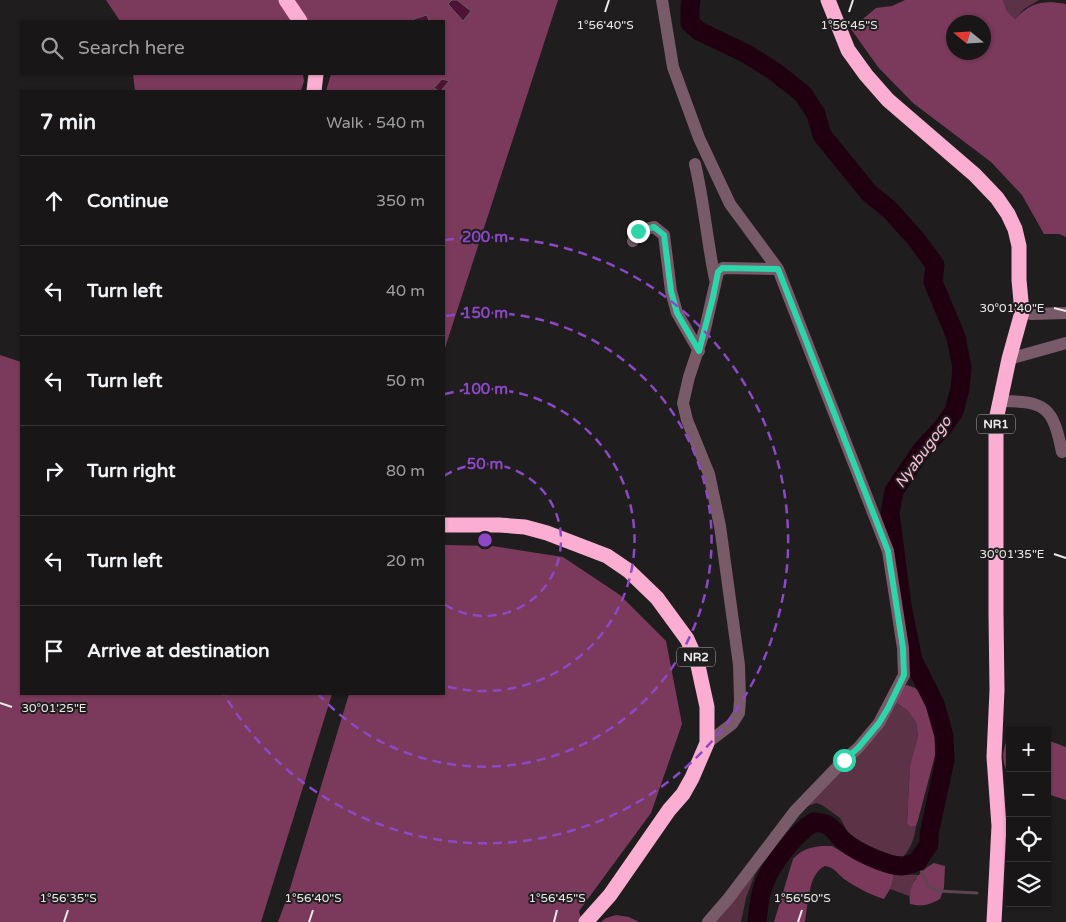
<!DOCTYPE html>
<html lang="en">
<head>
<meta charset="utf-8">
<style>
	:root { --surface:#181616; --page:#252323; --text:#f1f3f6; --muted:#9f9fa1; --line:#363535 }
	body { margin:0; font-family:"Varela Round",sans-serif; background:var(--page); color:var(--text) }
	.controls { position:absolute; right:15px; bottom:15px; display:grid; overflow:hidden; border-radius:0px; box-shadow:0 1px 4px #0004 }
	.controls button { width:45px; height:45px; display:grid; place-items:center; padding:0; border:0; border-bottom:1px solid var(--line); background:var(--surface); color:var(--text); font:25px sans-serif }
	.compass { position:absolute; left:946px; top:15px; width:45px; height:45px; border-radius:50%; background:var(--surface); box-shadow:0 1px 4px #0004; rotate:288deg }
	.stop { position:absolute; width:15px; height:15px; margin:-11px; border:4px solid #2dd5ab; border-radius:50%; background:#fff }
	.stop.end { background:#2dd5ab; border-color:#fff; box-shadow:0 1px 5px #0008 }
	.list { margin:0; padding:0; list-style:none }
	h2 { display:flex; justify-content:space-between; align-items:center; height:65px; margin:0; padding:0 20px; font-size:21px }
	h2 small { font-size:16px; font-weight:400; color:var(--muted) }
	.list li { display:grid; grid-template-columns:32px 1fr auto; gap:15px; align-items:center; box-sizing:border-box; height:90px; padding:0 20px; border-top:1px solid var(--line) }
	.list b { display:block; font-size:19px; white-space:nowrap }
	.list em { font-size:16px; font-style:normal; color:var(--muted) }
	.icon { flex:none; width:28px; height:28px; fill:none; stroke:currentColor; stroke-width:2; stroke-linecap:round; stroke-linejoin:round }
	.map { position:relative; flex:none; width:1066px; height:922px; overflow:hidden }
	.search { position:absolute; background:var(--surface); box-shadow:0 1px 4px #0004; left:20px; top:20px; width:425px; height:55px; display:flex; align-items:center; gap:12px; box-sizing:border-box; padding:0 18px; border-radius:0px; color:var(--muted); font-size:19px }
	.panel { position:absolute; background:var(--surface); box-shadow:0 1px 4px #0004; left:20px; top:90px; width:425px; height:605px; border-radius:0px }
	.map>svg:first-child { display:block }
</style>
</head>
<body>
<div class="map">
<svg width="1066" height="922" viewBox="0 0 1066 922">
	<rect width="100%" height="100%" fill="#201d1e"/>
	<path fill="#5c3346" d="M1003 0H1039L1024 9 1015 19 1007 11Z
		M895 702 907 710 916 722 918 736 910 765 907 824 911 827 916 826C914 840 911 849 901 859H892L857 844 851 838 840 818 822 805 816 803 803 808Z
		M778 836 775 854 765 859 755 874 746 898 741 922H710Z
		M893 874 920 875 915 879 909 896 890 889 893 881Z"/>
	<path fill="#7b3a5b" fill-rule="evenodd" d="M106 0H279L297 21H120Z
		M295 0H558L444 351V91H326L331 74H444V21H308Z
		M905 0H1003L1007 11 1015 19C1031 2 1043 0 1066 4V237L1059 234H1044L1022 195 991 162 913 103 878 67 851 29 876 8 892 6ZM954 22H984V52H954Z
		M133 74H303L304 81 301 91H135Z
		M0 355 21 362V694H332L261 922H0Z
		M444 545 492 546 563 557 620 595 666 641 682 724 651 813 579 911 582 922H278L288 895 349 694H444Z
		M907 685 915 688 927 699 932 710 938 744 918 820 916 826 911 827 907 824 910 765 918 736 916 722 907 710 895 702 900 688Z
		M1010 736V776C1000 760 1002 753 1008 737Z
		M1047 740 1066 747V800L1047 794Z
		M822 846H832L854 859 893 874C894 884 889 891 884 899 870 895 856 887 844 879 838 874 834 867 825 866 808 873 808 906 805 922H774L793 859C801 850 810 847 822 846Z
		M934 863 945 866 944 888 940 899C929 905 922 907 910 904 907 886 919 871 934 863Z
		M616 915 629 917 639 922H601L606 918Z"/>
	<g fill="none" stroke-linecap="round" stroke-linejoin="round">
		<path stroke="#5d4652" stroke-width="3" d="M917 862 928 886 938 891 977 893"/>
		<path stroke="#200010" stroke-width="19" d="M691 0 690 7V23L699 31 745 53 774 71 803 94 816 114 822 135 869 193 889 209 916 239 935 265 933 282 956 337 962 367 960 389 954 411 944 426 921 451 894 491 890 513 902 606 913 660 935 704 944 736 945 760 929 834V844L917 862C912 863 907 866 902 866 887 866 857 852 845 842 833 832 833 823 814 822 794 834 770 865 763 887 759 898 758 911 757 922"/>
	</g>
	<path fill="#501234" stroke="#5f5c5d" d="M452 0H457L471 11 463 21 448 4Z
		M427 15 429 21H415L414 19Z
		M442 79 449 81 441 91H439L434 88Z"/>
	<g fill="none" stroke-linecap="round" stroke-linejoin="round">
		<path stroke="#795a68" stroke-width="12" d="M662 0 673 67 699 138 730 204 778 269 888 551 903 648 904 675 879 723 858 748 844 760 795 811 728 899 708 922
			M695 164C704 202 707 241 715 279
			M633 241 639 231 654 227 664 235 671 291 677 313 699 351
			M1022 312 1031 314 1066 313
			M1009 359 1066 343
			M1000 401C1046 401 1053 407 1062 452
			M707 743 732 724 739 713 740 700 739 665 720 526 709 474 687 420 683 403 689 377 705 329 718 272 723 268 778 269"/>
		<path stroke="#fbaed1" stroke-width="15" d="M286 0 300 21
			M828 0 848 50 866 75 888 100 975 175 997 198 1008 214 1015 229 1019 246V280L1022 312 1009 359 996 420V614L997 690 994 757 999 826 994 922
			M314 91 316 74
			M444 525H499L525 527 547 533 607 556 629 571 657 598 687 639 697 661 707 707V743L692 778 683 794 669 810 610 895 586 922"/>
	</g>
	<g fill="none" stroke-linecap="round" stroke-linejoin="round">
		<path stroke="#2dd5ab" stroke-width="6" d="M638 231 654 227 664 235 671 291 677 313 699 351 713 297 718 272 722 268 778 269 888 551 903 648 904 675 888 708 879 723 858 748 844 760"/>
	</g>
	<path fill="none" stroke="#eceaeb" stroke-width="2" d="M605 12 609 0M849 12 853 0M1054 308 1066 311M1054 554 1066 558M0 703 12 707M64 922 68 910M309 922 313 910M554 922 557 910M798 922 802 910"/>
	<g fill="none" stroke="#8c48c6" stroke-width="2.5" stroke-dasharray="9 6">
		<path d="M444 476A76 76 0 1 1 444 604"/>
		<path d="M445 394A151 151 0 1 1 445 686"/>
		<path d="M446 316A227 227 0 1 1 319 695"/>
		<path d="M445 240A303 303 0 1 1 224 694"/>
	</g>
	<g text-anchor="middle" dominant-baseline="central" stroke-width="4" stroke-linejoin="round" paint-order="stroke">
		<g fill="#201d1e" stroke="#afacae" stroke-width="1">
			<rect x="977" y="414.5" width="38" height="19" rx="4"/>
			<rect x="677" y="647.5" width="38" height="19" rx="4"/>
		</g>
		<g font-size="12" font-weight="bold" fill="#eceaeb">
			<text x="996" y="424">NR1</text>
			<text x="696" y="657">NR2</text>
		</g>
		<g font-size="15" font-style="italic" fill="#fdc0da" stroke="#201d1e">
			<text transform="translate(923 452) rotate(-54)">Nyabugogo</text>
		</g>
	</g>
	<g font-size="12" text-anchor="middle" fill="#eceaeb" stroke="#201d1e" stroke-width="4" stroke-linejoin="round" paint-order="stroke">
		<text x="605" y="29">1°56'40"S</text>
		<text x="849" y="29">1°56'45"S</text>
		<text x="1012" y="312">30°01'40"E</text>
		<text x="1012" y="558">30°01'35"E</text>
		<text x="54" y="712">30°01'25"E</text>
		<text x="68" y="902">1°56'35"S</text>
		<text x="313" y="902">1°56'40"S</text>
		<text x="557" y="902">1°56'45"S</text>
		<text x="802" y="902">1°56'50"S</text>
	</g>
	<circle cx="485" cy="540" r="8" fill="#8c48c6" stroke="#201d1e" stroke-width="2.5"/>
	<g font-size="15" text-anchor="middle" font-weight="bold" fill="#8c48c6" stroke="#201d1e" stroke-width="4" stroke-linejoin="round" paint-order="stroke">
		<text x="485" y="242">200 m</text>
		<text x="485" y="318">150 m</text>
		<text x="485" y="394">100 m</text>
		<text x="485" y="469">50 m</text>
	</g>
</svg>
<div class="controls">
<button>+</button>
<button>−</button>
<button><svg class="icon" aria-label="locate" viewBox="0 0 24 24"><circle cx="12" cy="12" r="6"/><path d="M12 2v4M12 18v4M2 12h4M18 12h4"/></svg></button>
<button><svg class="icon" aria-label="layers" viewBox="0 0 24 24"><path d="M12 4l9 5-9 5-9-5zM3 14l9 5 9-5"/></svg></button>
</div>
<svg class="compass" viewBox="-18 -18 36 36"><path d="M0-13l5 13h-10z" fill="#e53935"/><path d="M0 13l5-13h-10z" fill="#9f9fa1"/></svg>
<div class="stop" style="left:844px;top:760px"></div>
<div class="stop end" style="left:638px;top:231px"></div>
<div class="search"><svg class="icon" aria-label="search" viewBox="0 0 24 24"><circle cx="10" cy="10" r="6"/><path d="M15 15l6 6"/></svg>Search here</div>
<section class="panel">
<h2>7 min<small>Walk · 540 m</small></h2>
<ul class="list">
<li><svg class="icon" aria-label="ahead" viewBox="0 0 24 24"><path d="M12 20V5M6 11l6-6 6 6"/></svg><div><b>Continue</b></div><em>350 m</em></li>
<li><svg class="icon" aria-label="left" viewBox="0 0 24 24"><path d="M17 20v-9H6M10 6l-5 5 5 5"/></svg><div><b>Turn left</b></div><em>40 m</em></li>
<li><svg class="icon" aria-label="left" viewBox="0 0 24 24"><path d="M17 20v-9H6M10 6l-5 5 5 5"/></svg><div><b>Turn left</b></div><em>50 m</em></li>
<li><svg class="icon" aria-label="right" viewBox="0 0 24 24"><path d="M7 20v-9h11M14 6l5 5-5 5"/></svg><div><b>Turn right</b></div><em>80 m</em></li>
<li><svg class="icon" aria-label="left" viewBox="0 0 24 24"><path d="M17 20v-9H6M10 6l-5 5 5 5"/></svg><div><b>Turn left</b></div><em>20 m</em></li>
<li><svg class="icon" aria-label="arrive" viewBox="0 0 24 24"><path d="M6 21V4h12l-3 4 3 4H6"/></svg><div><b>Arrive at destination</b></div></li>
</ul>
</section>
</div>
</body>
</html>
